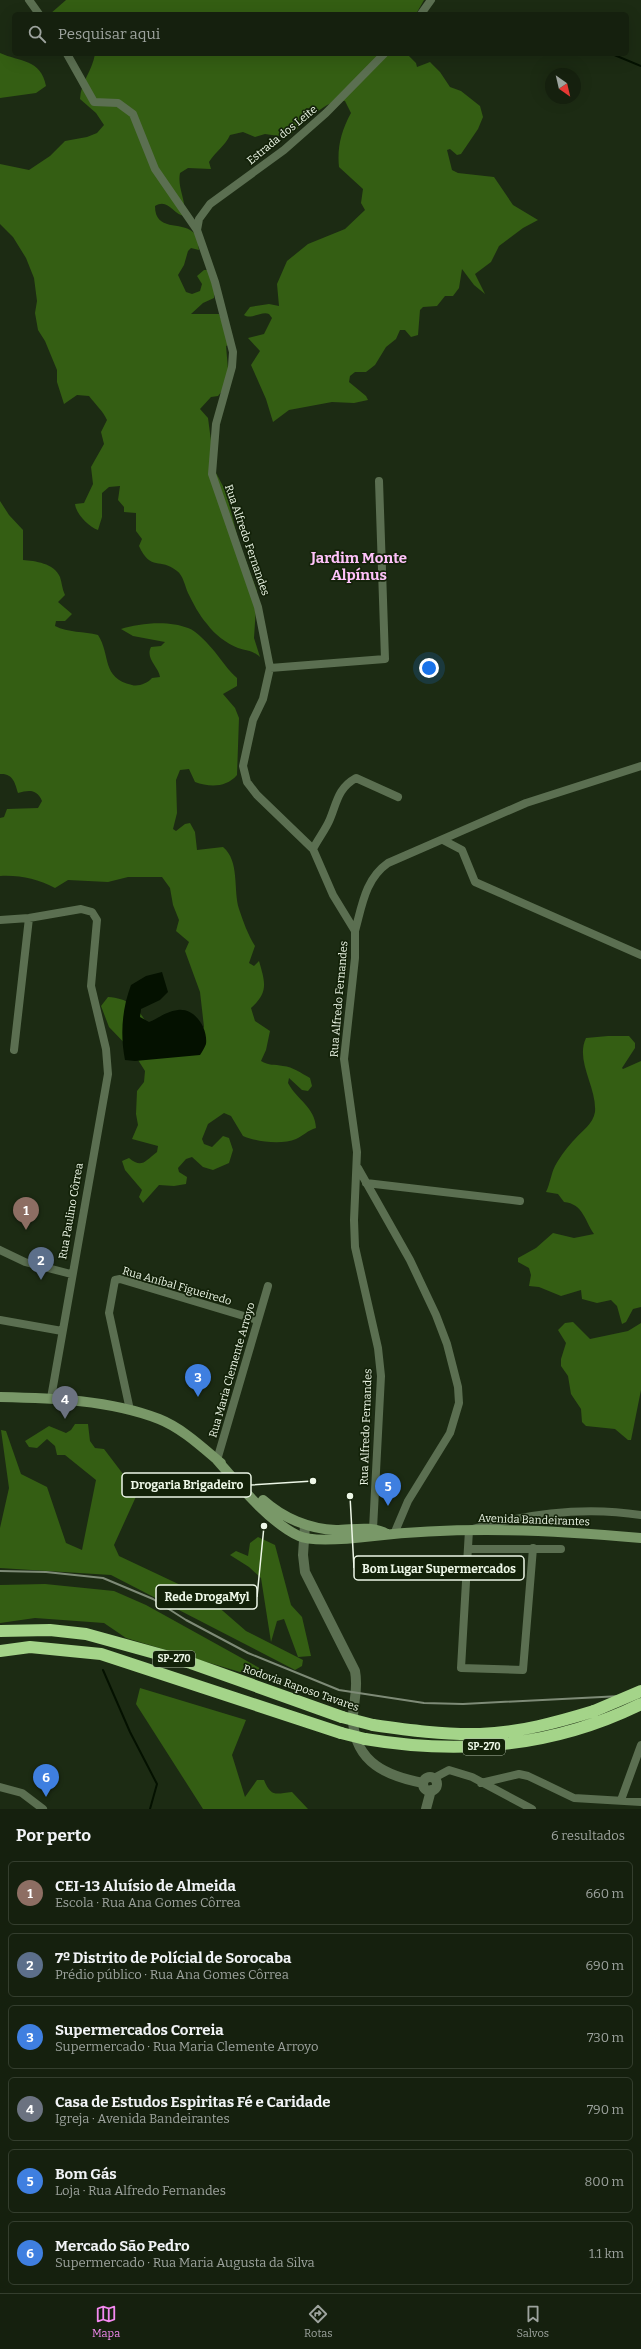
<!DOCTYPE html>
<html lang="pt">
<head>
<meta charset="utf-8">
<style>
	:root { --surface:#15200e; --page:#222d1c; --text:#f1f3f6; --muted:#9da39e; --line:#343e2e; --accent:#f489f0 }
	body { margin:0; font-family:Bitter,serif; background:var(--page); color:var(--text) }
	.compass { position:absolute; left:545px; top:68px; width:36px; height:36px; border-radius:50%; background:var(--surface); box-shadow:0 4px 16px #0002; rotate:146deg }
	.you { position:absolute; left:429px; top:668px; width:14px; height:14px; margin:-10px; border:3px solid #fff; border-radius:50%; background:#1a73e8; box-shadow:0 0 0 6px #1a73e833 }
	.badge { display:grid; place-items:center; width:26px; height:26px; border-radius:50%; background:var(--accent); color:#fff; font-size:13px; font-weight:700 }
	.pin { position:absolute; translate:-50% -33px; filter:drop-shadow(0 1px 2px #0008) }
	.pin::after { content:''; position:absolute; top:21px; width:14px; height:12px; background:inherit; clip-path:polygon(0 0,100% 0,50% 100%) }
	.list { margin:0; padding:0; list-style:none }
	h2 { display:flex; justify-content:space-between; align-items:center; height:52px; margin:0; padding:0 16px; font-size:17px }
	h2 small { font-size:13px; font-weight:400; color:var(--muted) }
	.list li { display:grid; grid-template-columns:26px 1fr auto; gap:12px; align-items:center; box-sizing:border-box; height:64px; margin:0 8px 8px; padding:0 8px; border:1px solid var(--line); border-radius:6px }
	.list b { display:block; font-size:15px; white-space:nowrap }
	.list p { margin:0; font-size:13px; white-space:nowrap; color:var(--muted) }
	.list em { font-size:13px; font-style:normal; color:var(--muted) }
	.icon { flex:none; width:22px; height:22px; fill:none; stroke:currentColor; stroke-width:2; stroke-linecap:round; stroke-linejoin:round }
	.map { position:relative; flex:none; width:641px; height:1809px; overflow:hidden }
	.search { position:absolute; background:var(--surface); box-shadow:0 4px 16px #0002; left:12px; right:12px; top:12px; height:44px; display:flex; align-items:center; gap:10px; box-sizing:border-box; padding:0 14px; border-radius:6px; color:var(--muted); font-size:15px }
	.sheet { height:484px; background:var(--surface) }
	nav { display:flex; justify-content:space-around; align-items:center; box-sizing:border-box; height:56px; border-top:1px solid var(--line); background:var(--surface); font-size:11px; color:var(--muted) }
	nav a { display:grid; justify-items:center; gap:2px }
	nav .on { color:var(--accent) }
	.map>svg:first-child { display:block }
</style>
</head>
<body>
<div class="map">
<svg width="641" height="1809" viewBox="0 0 641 1809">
	<rect width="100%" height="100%" fill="#1c2b13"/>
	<path fill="#345e13" d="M66 0H424L416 14H50Z
		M0 53C20 62 41 59 46 86L36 93 0 98Z
		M95 54H407L416 63 417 67 430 62 440 72 450 87 461 91 480 106 483 117 478 129 461 154 457 155 450 149 447 150 452 170 458 173 494 177 513 205 538 220 523 228 499 246 491 262 475 274 485 294 474 285 462 269 459 288 453 296H445L437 306 423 307 420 310 418 335 411 337 405 330H400L396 339 386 347 375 365 366 372H355L350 376 349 382 366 396 368 400 354 403 332 402 289 410 273 422 266 399 251 365 260 351 248 338 264 334 272 318 269 314C261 311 251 320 244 315L250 307 269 304 279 306 277 284 287 261 308 244 345 229 365 210 361 203 363 189 339 167C337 148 341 131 351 113L345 101C324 98 304 127 286 137L265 134 255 137 243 132 230 135C226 145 215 152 209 162L211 169 188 168 180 173C177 188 187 201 184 216 173 214 168 198 155 206 155 232 181 221 193 232 198 236 198 244 199 250L191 248 188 251 184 265 178 275 186 292 192 294 200 291 202 284 197 276 204 270H212L217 276 214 280V298L203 303 191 314H219L230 344 226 346 228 369 223 390 218 396 211 397 200 409 208 418 215 471 226 492 238 539 257 591 254 638 260 657C252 650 247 651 238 648 226 643 215 635 207 624 199 615 193 603 188 593 185 586 183 575 177 571 160 557 151 572 139 546L142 539 136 531V513L124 512V507L118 500 120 486 109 487 102 493V517L98 530C89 527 76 514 75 504L84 503 93 484 91 467 104 444 101 432 107 420C103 411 95 404 89 396L77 395 64 404 57 382V370L45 341 38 330 35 313 37 301 34 278 26 258 13 237 0 224V164L29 170 50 156 65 141 87 137 97 133 104 125 96 113 80 99C81 81 92 72 95 54Z
		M0 501 9 515 23 530V560C35 561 54 563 60 577 62 583 62 589 65 595L58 602 72 614 65 621H56L55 626C68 633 84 631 98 635 111 655 101 678 132 685 138 687 148 683 152 678L160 677C159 667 145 659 151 647L161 646 165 642 133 636 121 629C139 623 169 620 188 628 197 631 209 645 215 652 223 662 228 670 237 678V686L223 694 235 708 239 718 237 775C226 788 209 787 195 782L189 769 180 770 176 780 177 813 173 829 176 831 185 824 190 823 195 832 197 850 223 847C240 861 233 890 239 909 243 921 248 935 255 946L249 963 254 966 259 961C265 982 269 992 251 1008L255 1021 270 1031 266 1050 261 1061C269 1066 274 1064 283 1066 293 1067 301 1073 310 1078L312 1086 308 1091 302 1090 289 1078 288 1083C297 1100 315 1107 316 1128 308 1130 303 1136 296 1139 282 1145 257 1142 243 1136L231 1116 224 1113 208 1124 202 1139 204 1144 212 1147 223 1136 229 1138 233 1150 229 1163 213 1170 203 1167 192 1157 186 1159 178 1168 179 1172 187 1177 186 1184 174 1186 159 1185 143 1203 139 1197 142 1190 125 1170 122 1161 129 1158C142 1169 145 1161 157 1152L158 1146 132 1139 138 1125 136 1114 137 1091 144 1082 145 1071 133 1052 109 1027 101 1006 108 997C137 999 141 1015 155 1037L197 1036 204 1027 200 992 185 951 189 942 176 931 179 920 173 905 170 888 162 877H128L108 882 68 880 55 888C37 879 21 875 0 876V818L4 817 7 809 38 808 42 801C37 789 29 790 18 793 15 783 13 773 0 774Z
		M608 1036H629L635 1043V1048L622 1068 623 1069 641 1061V1307L633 1309 626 1322 622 1324 617 1306 611 1300 597 1303 582 1299 581 1290 561 1296 539 1287 529 1286 531 1275 529 1268 518 1262V1258L536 1248 553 1233 574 1238 594 1234C584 1219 583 1204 564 1202L558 1194 546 1192C550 1184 551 1174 555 1166 560 1157 568 1146 575 1139 582 1131 593 1124 595 1112 597 1087 575 1061 586 1038Z
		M565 1323 573 1322 590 1339 628 1331 641 1323V1390L631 1440H628L615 1429 586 1426 582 1422 581 1409 571 1394 568 1376 561 1366V1359L566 1343 558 1330Z
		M75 1424H88L90 1441 95 1448 104 1449 123 1474 144 1479 114 1545 119 1556 208 1598 246 1631 303 1660 302 1666 295 1670 111 1575 0 1568V1528L9 1488 1 1430 6 1431 21 1474 47 1487 66 1543 82 1550 96 1480 65 1455H57L55 1446 47 1439 37 1448 29 1447 25 1441 49 1426 66 1433 71 1430Z
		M258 1537 275 1545 291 1605 302 1617 311 1656 298 1657 284 1619 277 1621 271 1642 261 1578 249 1567 230 1555 236 1551 248 1556 250 1543Z
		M45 1584 114 1591 146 1605 265 1671 250 1675 126 1638 104 1623 35 1618 0 1623V1585Z
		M140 1688 246 1720 232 1755 245 1797 257 1780H264C271 1797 275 1794 292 1792L308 1809H203L136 1704Z"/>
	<path fill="#041100" d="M162 972 168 992 160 1000 141 1009 140 1017 149 1022C159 1018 167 1011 178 1010 195 1008 208 1028 206 1044 205 1047 202 1052 200 1055L135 1061 125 1060C120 1034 122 1009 131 985L146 976Z"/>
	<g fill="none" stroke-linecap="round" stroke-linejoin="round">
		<path stroke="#041100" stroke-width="2" d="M612 54 641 66
			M103 1670 130 1732 157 1784 150 1809"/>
		<path stroke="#5b6f51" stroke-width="8" d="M29 0 39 14
			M421 14 431 0
			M67 54 94 102 118 103 133 114 155 169 197 230 215 282 233 352 232 367 216 424 212 474 258 607 270 668 263 699 253 720 243 766 247 782 257 795 313 849 333 895 355 931V958L344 1059 357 1152 354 1220 355 1247 378 1348 381 1376 373 1529
			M197 230 199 219 210 204 284 150 326 113 384 54
			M270 668 385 659 379 481
			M443 840 462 850 475 882 641 955
			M313 849C318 839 326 829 330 819 337 802 338 788 356 778L398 797
			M0 920 29 918 81 909 92 912 97 920 91 986 106 1049 108 1074 51 1398
			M355 931C362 906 365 879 388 863L526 803 641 766
			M14 1050 29 918
			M358 1168 410 1260 436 1315 447 1344 458 1387 459 1403 450 1433 408 1501 394 1534
			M366 1183 520 1201
			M0 1250 25 1262 71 1274
			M0 1320 62 1331
			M130 1410 109 1313 115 1280 120 1279 257 1320
			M217 1460 268 1286
			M533 1548 523 1670 461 1668 469 1530C524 1514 584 1506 641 1515
			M468 1549H561
			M434 1778 449 1770 472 1777 532 1809
			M481 1783 519 1774 528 1776 574 1798 641 1802
			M0 1787 22 1793 43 1809
			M621 1800 641 1745"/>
		<path stroke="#5b6f51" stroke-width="10" d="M305 1525 303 1555 305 1572 355 1671C359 1692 352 1704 353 1722 356 1763 387 1776 423 1783
			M423 1784a7 7 0 1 1 14 0a7 7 0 1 1-14 0Z
			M426 1809 431 1790"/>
		<path stroke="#799868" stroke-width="10" d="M0 1397C52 1398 110 1400 159 1419 182 1428 203 1448 221 1463
			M217 1460C238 1484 270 1523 299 1536 313 1543 357 1538 374 1536 463 1526 552 1530 641 1538
			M263 1500C283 1518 309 1529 336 1530 353 1530 371 1525 387 1534"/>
		<path stroke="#a4d489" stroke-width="12" d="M0 1631 50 1630 86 1634 191 1663 342 1717
			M0 1651 30 1647 101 1654 341 1733
			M373 1725C408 1730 444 1735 480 1734 518 1733 558 1722 594 1711
			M365 1739C459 1755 554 1747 641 1704"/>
		<path stroke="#7e8b77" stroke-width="2" d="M0 1571 46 1572 103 1578 153 1599 186 1620 248 1653 339 1690 424 1703 463 1704 641 1695"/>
		<path stroke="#a4d489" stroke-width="12" d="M594 1711 641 1691
			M342 1717 373 1725
			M341 1733 365 1739"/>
	</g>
	<g text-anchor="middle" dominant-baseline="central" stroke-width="3.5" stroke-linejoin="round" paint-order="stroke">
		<g fill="#132209" stroke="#acb7a4" stroke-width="1">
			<rect x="153" y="1651" width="42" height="16" rx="3"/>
			<rect x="463" y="1739" width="42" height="16" rx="3"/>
		</g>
		<g font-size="10" font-weight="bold" fill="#edf7e7">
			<text x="174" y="1659">SP-270</text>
			<text x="484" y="1747">SP-270</text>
		</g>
		<g font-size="11" fill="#edf7e7" stroke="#132209">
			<text transform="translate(282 135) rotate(-39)">Estrada dos Leite</text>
			<text transform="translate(247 540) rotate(71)">Rua Alfredo Fernandes</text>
			<text transform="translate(339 999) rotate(-85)">Rua Alfredo Fernandes</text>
			<text transform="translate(71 1211) rotate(-80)">Rua Paulino Côrrea</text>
			<text transform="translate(177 1286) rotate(16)">Rua Aníbal Figueiredo</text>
			<text transform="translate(232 1370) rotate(-74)">Rua Maria Clemente Arroyo</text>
			<text transform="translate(366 1427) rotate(-88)">Rua Alfredo Fernandes</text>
			<text transform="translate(534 1520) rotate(2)">Avenida Bandeirantes</text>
			<text transform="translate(301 1688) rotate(19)">Rodovia Raposo Tavares</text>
		</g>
		<g font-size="15" font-weight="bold" fill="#fec2fa" stroke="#132209">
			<text x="359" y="558">Jardim Monte<tspan x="359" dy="17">Alpínus</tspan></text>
		</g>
	</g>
	<path fill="none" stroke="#edf7e7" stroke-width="1.5" d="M313 1481L251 1485M350 1496L354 1568M264 1526L257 1597"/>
	<g fill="#edf7e7" stroke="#132209" stroke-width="1.5">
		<circle cx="313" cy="1481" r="4"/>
		<circle cx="350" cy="1496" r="4"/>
		<circle cx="264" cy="1526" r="4"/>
	</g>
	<g fill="#132209" stroke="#edf7e7" stroke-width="1.5">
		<rect x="122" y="1473" width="129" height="24" rx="4"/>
		<rect x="354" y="1556" width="170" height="24" rx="4"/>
		<rect x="156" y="1585" width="101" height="24" rx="4"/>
	</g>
	<g font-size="12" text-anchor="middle" font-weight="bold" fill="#edf7e7">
		<text x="187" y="1489">Drogaria Brigadeiro</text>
		<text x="439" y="1573">Bom Lugar Supermercados</text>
		<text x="207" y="1601">Rede DrogaMyl</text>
	</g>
</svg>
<svg class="compass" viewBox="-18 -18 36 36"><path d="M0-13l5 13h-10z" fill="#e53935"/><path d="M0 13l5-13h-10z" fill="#9da39e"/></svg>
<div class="you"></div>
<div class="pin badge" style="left:26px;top:1230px;background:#8d6e63">1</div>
<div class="pin badge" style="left:41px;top:1280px;background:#5c6f8a">2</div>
<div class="pin badge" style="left:198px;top:1397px;background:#3f7fe0">3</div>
<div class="pin badge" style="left:65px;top:1419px;background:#6b7280">4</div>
<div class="pin badge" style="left:388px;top:1506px;background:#3f7fe0">5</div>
<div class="pin badge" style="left:46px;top:1797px;background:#3f7fe0">6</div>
<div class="search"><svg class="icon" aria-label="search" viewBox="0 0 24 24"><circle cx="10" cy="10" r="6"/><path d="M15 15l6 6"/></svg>Pesquisar aqui</div>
</div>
<section class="sheet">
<h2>Por perto<small>6 resultados</small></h2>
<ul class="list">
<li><span class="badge" style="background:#8d6e63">1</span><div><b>CEI-13 Aluísio de Almeida</b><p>Escola · Rua Ana Gomes Côrrea</p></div><em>660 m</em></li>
<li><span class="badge" style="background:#5c6f8a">2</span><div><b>7º Distrito de Polícial de Sorocaba</b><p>Prédio público · Rua Ana Gomes Côrrea</p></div><em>690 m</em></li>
<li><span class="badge" style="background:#3f7fe0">3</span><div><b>Supermercados Correia</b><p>Supermercado · Rua Maria Clemente Arroyo</p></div><em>730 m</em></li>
<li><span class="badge" style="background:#6b7280">4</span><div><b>Casa de Estudos Espiritas Fé e Caridade</b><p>Igreja · Avenida Bandeirantes</p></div><em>790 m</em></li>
<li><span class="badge" style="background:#3f7fe0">5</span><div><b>Bom Gás</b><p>Loja · Rua Alfredo Fernandes</p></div><em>800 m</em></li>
<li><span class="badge" style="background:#3f7fe0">6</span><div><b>Mercado São Pedro</b><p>Supermercado · Rua Maria Augusta da Silva</p></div><em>1.1 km</em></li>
</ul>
</section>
<nav>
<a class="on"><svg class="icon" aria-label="map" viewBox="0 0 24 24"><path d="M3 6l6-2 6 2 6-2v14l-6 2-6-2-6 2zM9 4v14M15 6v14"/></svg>Mapa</a>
<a><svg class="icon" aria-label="directions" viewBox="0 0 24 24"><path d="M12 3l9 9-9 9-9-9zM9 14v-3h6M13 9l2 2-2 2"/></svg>Rotas</a>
<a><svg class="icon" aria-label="saved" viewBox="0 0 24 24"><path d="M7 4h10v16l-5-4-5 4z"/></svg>Salvos</a>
</nav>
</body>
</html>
